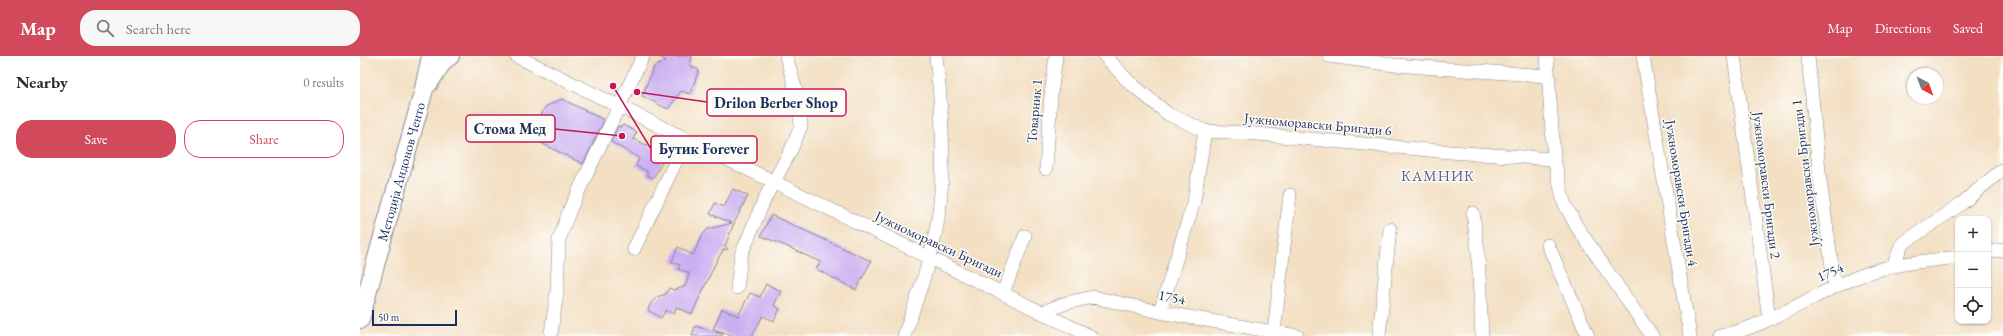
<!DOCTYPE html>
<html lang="en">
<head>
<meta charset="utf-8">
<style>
	:root { --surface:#fff; --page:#f7f7f7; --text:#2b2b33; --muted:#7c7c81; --line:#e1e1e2; --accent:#d1495b }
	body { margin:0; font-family:"EB Garamond",serif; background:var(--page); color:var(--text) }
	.controls { position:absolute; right:12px; bottom:12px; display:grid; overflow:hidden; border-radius:8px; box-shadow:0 1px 3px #0004 }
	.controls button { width:36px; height:36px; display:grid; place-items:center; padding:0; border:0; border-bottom:1px solid var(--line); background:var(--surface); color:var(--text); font:20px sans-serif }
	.compass { position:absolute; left:1547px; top:12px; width:36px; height:36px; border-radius:50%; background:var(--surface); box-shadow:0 1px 3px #0004; rotate:139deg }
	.scale { position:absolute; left:12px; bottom:10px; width:85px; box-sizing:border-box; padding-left:4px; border:2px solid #1b2f5e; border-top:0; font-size:11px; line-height:14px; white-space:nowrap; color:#1b2f5e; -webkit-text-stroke:3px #fdfcf7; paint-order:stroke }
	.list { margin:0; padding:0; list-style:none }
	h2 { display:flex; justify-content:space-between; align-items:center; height:52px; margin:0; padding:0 16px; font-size:17px }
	h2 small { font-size:13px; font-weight:400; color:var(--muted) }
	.actions { display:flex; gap:8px; padding:12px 16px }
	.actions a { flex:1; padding:9px 0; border:1px solid var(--accent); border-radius:16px; text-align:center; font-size:14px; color:var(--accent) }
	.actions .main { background:var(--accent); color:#fff }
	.icon { flex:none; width:22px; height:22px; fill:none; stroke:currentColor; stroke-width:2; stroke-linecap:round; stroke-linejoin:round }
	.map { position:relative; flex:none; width:1643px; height:280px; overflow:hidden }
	header { display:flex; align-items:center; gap:24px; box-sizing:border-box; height:56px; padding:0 20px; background:var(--accent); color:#fff }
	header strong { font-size:19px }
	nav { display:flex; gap:22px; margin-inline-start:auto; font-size:14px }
	.search { width:280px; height:36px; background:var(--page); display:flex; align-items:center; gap:10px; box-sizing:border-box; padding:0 14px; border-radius:16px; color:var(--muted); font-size:15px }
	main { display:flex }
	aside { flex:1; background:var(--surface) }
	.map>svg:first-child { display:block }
</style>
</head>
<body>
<header>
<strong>Map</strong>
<div class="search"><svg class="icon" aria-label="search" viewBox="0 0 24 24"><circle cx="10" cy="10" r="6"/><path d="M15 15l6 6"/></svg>Search here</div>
<nav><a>Map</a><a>Directions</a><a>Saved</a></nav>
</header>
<main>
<aside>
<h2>Nearby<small>0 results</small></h2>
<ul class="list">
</ul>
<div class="actions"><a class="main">Save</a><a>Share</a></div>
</aside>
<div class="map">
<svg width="1643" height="280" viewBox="0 0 1643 280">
	<rect width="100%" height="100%" fill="#fdfcf7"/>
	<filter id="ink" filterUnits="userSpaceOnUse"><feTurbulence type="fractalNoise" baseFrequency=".025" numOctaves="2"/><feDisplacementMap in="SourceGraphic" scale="8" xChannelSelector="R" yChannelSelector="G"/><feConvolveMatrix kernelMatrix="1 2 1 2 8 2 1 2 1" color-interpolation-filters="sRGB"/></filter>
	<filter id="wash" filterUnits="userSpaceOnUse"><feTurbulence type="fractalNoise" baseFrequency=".012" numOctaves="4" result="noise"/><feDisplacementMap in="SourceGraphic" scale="16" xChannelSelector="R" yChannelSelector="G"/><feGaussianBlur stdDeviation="0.9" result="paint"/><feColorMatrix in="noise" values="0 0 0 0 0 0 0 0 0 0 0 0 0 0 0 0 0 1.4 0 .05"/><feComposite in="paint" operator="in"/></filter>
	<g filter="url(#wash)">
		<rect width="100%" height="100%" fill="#f3dfc2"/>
		<g id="blocks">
			<path fill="#caaef2" d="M298 0H332L330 10 339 14 330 38 321 35 308 53 282 40 294 11 306 5Z
				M202 43 244 64 223 108 173 83 177 73 176 70 185 51Z
				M263 69 277 76 273 83 307 98 293 122 287 119V115L276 110 279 102 251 86 258 70 260 71Z
				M373 133 388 140 374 167 365 190 368 193 363 194 356 206 332 258 316 251 314 258 306 254 301 262 288 254 291 247 297 241 306 238 309 232 314 234 324 231 327 226 329 217 318 213 320 209 312 206 318 191 333 199 342 179 348 173 372 167 350 158 355 147 364 151Z
				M411 159 511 205 496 234 456 213 460 206 426 190 401 180Z
				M406 228 421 235 414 249 420 253 414 265 403 260 392 280H375L353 273 362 253 378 260 390 237 400 241Z
				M335 270 362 278V280H332Z"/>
		</g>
	</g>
	<g filter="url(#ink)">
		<use href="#blocks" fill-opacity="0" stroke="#878790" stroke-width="1"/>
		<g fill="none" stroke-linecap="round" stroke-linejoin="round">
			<defs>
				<path id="street" d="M156 0 730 280
					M745 0 769 26 808 58 845 75 887 77 1090 96 1194 103
					M969 0 1034 9 1187 20
					M1187 0 1194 103 1204 147 1217 171 1292 280
					M1283 0 1330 280
					M1374 0 1409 263
					M1448 0 1460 125 1475 231
					M686 113 691 39 696 0
					M1113 157 1118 196 1122 280
					M1188 189 1228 280
					M274 193 326 84
					M1628 196 1643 194
					M1533 210 1542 188 1601 148 1643 113
					M377 232 381 199 405 142 431 94 441 70 439 45 426 0
					M643 237 665 180
					M683 256 706 247 733 241 800 256 937 280
					M800 256 834 145 845 75
					M914 276 930 139
					M191 277 197 236 199 184 210 153 283 0
					M544 280C557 242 572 203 578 163 586 108 582 55 576 0
					M1019 280 1030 173
					M1360 280C1412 269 1456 236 1505 218 1535 207 1567 205 1598 201"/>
				<g id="secondary">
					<path d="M68 28 84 4 90 0"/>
					<path id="s1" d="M0 263 63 37 71 0"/>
				</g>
			</defs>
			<use href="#street" stroke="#878790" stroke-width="14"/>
			<use href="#secondary" stroke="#878790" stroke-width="20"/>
			<use href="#street" stroke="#fff" stroke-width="13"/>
			<use href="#secondary" stroke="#fff" stroke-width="18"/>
		</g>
	</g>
	<g text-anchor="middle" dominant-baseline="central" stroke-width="3" stroke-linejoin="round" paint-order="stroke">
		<g font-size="14" fill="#1b2f5e" stroke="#fdfcf7">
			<text transform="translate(674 55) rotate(-85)">Товарник 1</text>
			<text transform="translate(958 68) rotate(5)">Јужноморавски Бригади 6</text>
			<text stroke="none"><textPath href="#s1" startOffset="153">Методија Андонов Ченто</textPath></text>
			<text transform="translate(1445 117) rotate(-97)">Јужноморавски Бригади 1</text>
			<text transform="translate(1407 129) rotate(83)">Јужноморавски Бригади 2</text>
			<text transform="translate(1322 137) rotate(81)">Јужноморавски Бригади 4</text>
			<text transform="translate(579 188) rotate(25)">Јужноморавски Бригади</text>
			<text transform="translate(1470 216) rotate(-24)">1754</text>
			<text transform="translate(812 241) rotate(11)">1754</text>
		</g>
		<g font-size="15" letter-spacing="1" fill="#585b92" stroke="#fdfcf7">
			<text x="1078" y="119">КАМНИК</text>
		</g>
	</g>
	<path fill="none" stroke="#c2185b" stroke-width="1.5" d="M277 36L347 46M262 80L195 73M253 30L291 93"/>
	<g fill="#c2185b" stroke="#fdfcf7" stroke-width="1.5">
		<circle cx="277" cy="36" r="4"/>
		<circle cx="262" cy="80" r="4"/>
		<circle cx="253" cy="30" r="4"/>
	</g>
	<g fill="#fdfcf7" stroke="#c2185b" stroke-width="1.5">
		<rect x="347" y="33" width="139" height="27" rx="4"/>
		<rect x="106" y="59" width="89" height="27" rx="4"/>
		<rect x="291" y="80" width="106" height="27" rx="4"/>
	</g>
	<g font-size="15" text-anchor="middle" font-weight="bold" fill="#1b2f5e">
		<text x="416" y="52">Drilon Berber Shop</text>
		<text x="150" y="78">Стома Мед</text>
		<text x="344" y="98">Бутик Forever</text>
	</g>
</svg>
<div class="controls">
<button>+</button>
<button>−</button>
<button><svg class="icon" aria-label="locate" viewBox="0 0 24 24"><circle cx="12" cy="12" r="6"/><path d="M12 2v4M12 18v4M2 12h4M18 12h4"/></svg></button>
</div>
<svg class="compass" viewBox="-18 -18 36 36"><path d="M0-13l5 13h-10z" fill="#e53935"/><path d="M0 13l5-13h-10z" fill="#7c7c81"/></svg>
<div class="scale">50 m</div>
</div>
</main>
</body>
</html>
